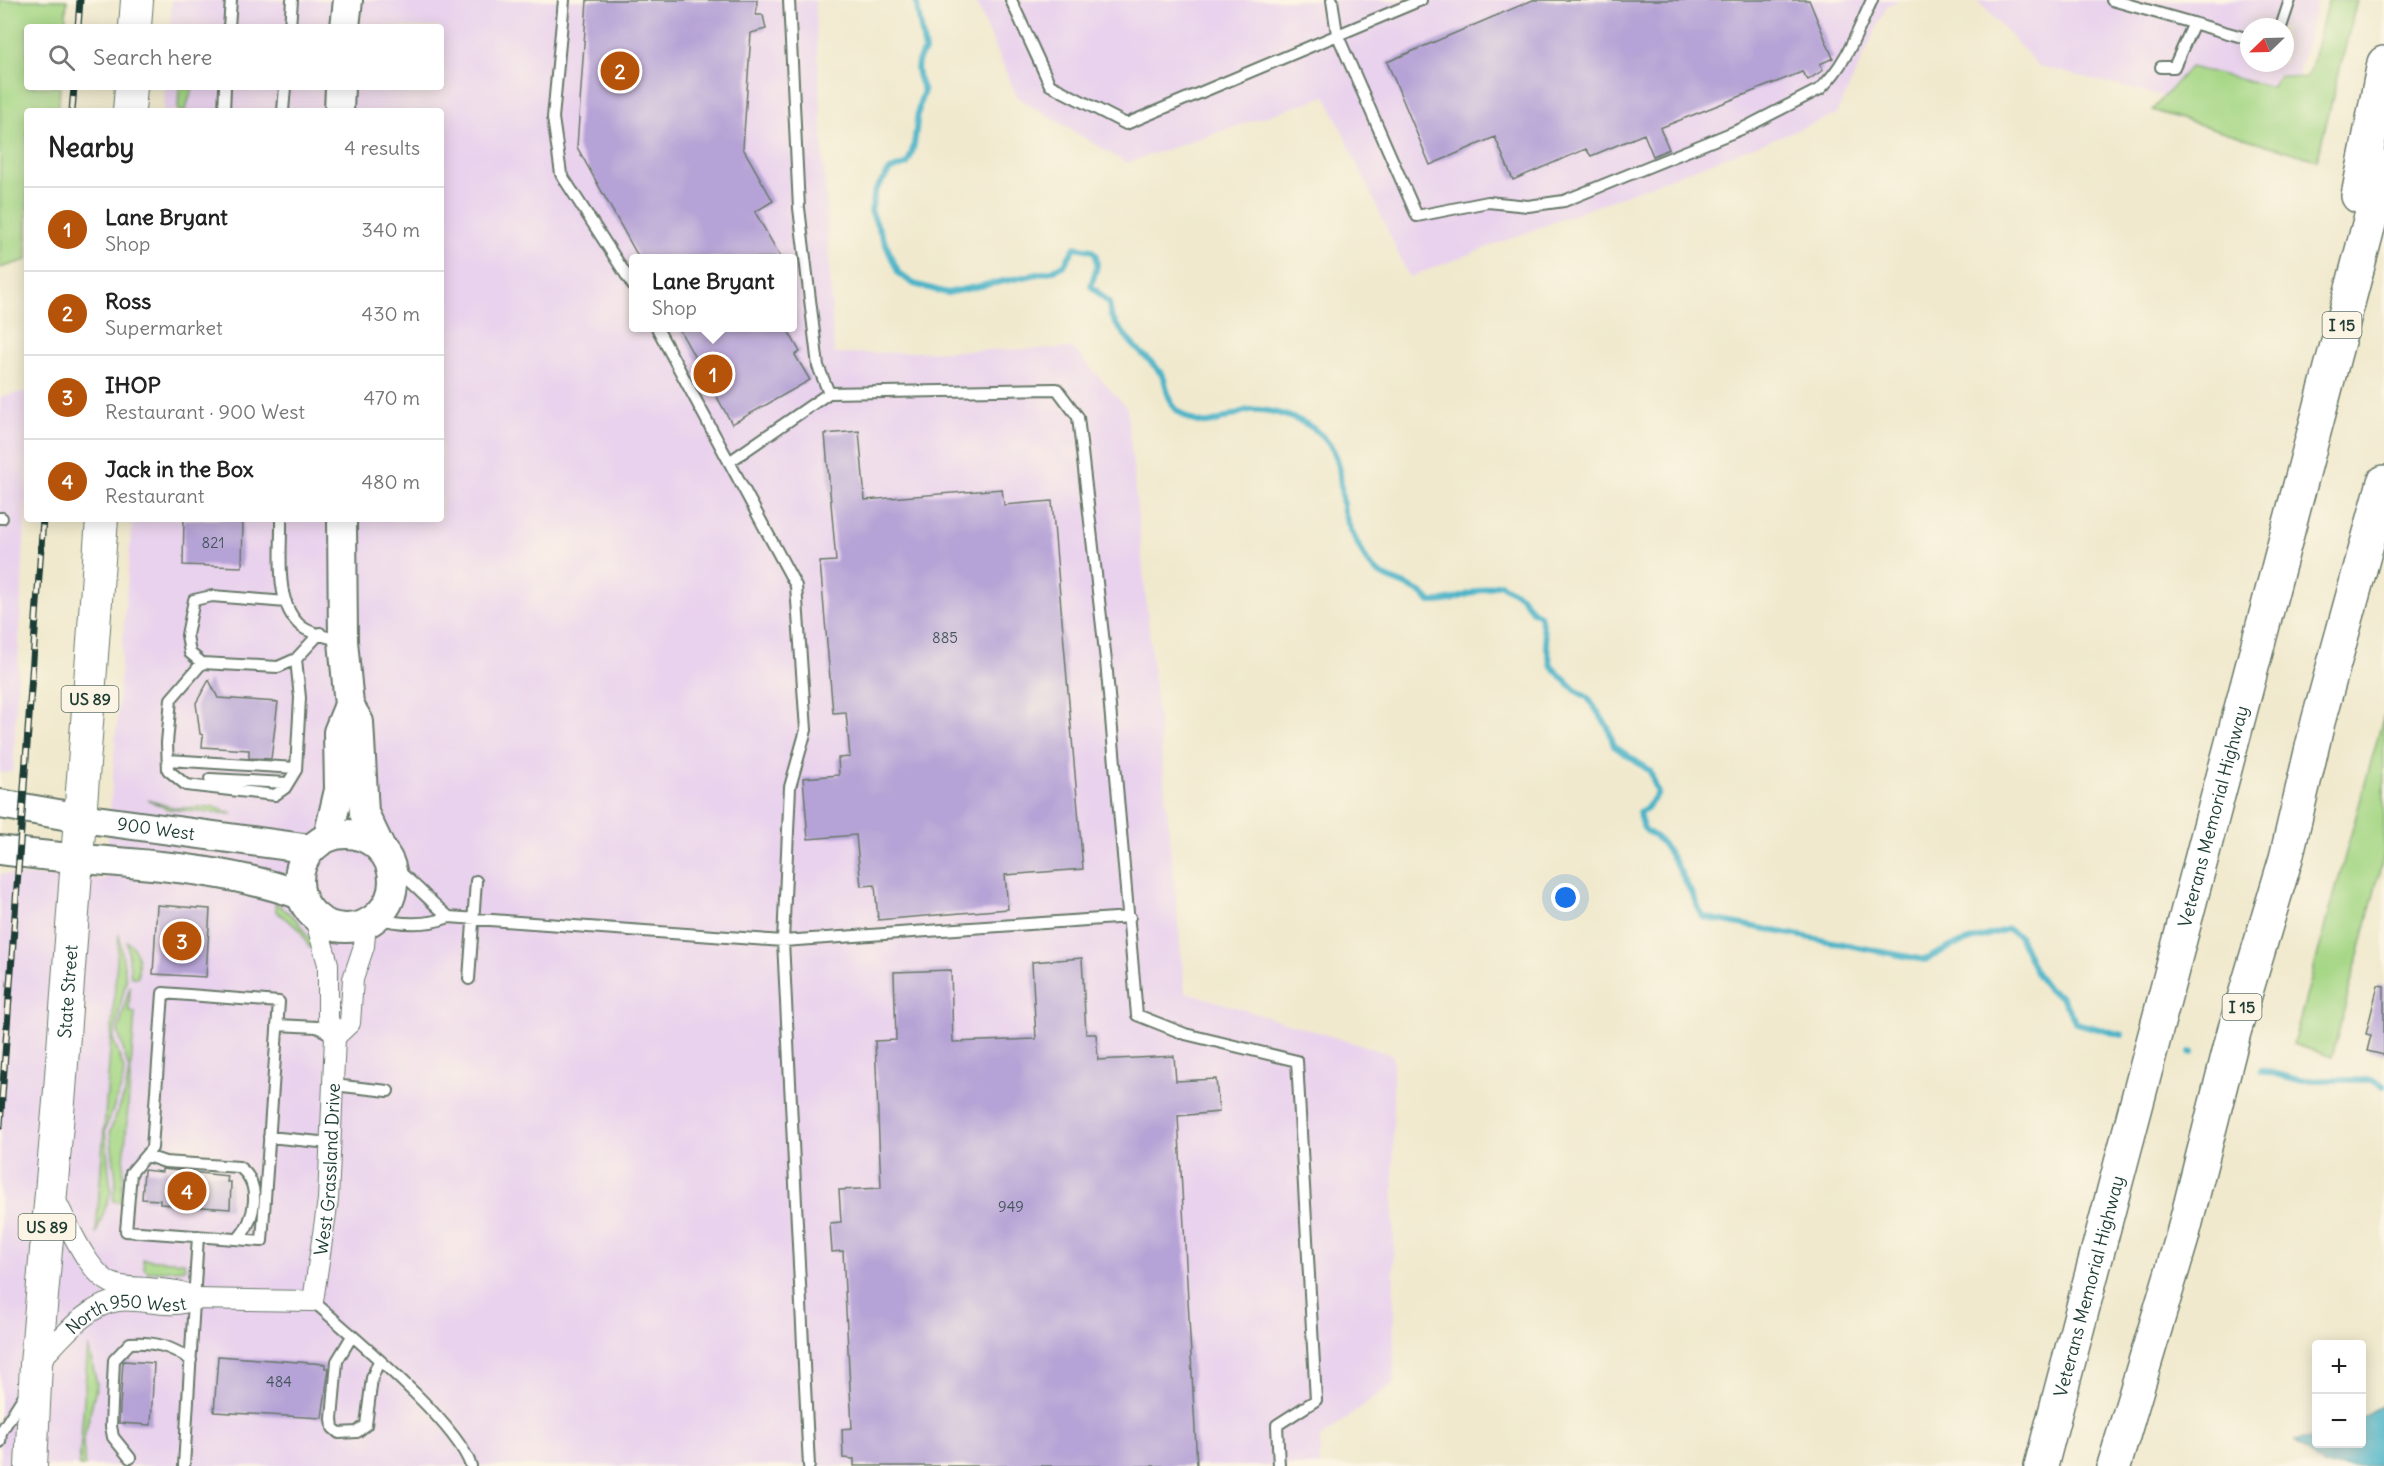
<!DOCTYPE html>
<html lang="en">
<head>
<meta charset="utf-8">
<style>
	:root { --surface:#fff; --page:#f6f6f6; --text:#222; --muted:#767676; --line:#e0e0e0; --accent:#b45309 }
	body { margin:0; font-family:Delius,sans-serif; background:var(--page); color:var(--text) }
	.controls { position:absolute; right:18px; bottom:18px; display:grid; overflow:hidden; border-radius:6px; box-shadow:0 3px 15px #0003 }
	.controls button { width:54px; height:54px; display:grid; place-items:center; padding:0; border:0; border-bottom:2px solid var(--line); background:var(--surface); color:var(--text); font:30px sans-serif }
	.compass { position:absolute; left:2240px; top:18px; width:54px; height:54px; border-radius:50%; background:var(--surface); box-shadow:0 3px 15px #0003; rotate:247deg }
	.you { position:absolute; left:1566px; top:898px; width:21px; height:21px; margin:-15px; border:4px solid #fff; border-radius:50%; background:#1a73e8; box-shadow:0 0 0 9px #1a73e833 }
	.badge { display:grid; place-items:center; width:39px; height:39px; border-radius:50%; background:var(--accent); color:#fff; font-size:20px; font-weight:700 }
	.pin { position:absolute; translate:-50% -50%; border:3px solid #fff; box-shadow:0 2px 6px #0006 }
	.popup { position:absolute; left:629px; top:254px; width:168px; height:78px; box-sizing:border-box; display:grid; place-content:center; border-radius:6px; background:var(--surface); filter:drop-shadow(0 2px 4px #0005); font-size:20px; white-space:nowrap; color:var(--muted) }
	.popup b { font-size:22px; color:var(--text) }
	.popup::after { content:''; position:absolute; left:50%; top:100%; margin-left:-12px; border:12px solid transparent; border-top-color:var(--surface) }
	.list { margin:0; padding:0; list-style:none }
	h2 { display:flex; justify-content:space-between; align-items:center; height:78px; margin:0; padding:0 24px; font-size:26px }
	h2 small { font-size:20px; font-weight:400; color:var(--muted) }
	.list li { display:grid; grid-template-columns:39px 1fr auto; gap:18px; align-items:center; box-sizing:border-box; height:84px; padding:0 24px; border-top:2px solid var(--line) }
	.list b { display:block; font-size:22px; white-space:nowrap }
	.list p { margin:0; font-size:20px; white-space:nowrap; color:var(--muted) }
	.list em { font-size:20px; font-style:normal; color:var(--muted) }
	.icon { flex:none; width:33px; height:33px; fill:none; stroke:currentColor; stroke-width:2; stroke-linecap:round; stroke-linejoin:round }
	.map { position:relative; flex:none; width:2384px; height:1466px; overflow:hidden }
	.search { position:absolute; background:var(--surface); box-shadow:0 3px 15px #0003; left:24px; top:24px; width:420px; height:66px; display:flex; align-items:center; gap:15px; box-sizing:border-box; padding:0 21px; border-radius:6px; color:var(--muted); font-size:22px }
	.panel { position:absolute; background:var(--surface); box-shadow:0 3px 15px #0003; left:24px; top:108px; width:420px; height:414px; border-radius:6px }
	.map>svg:first-child { display:block }
</style>
</head>
<body>
<div class="map">
<svg width="2384" height="1466" viewBox="0 0 2384 1466">
	<rect width="100%" height="100%" fill="#fcf5e5"/>
	<filter id="ink" filterUnits="userSpaceOnUse"><feTurbulence type="fractalNoise" baseFrequency=".0167" numOctaves="2"/><feDisplacementMap in="SourceGraphic" scale="12" xChannelSelector="R" yChannelSelector="G"/><feConvolveMatrix kernelMatrix="1 2 1 2 8 2 1 2 1" color-interpolation-filters="sRGB"/></filter>
	<filter id="wash" filterUnits="userSpaceOnUse"><feTurbulence type="fractalNoise" baseFrequency=".008" numOctaves="4" result="noise"/><feDisplacementMap in="SourceGraphic" scale="24" xChannelSelector="R" yChannelSelector="G"/><feGaussianBlur stdDeviation="1.35" result="paint"/><feColorMatrix in="noise" values="0 0 0 0 0 0 0 0 0 0 0 0 0 0 0 0 0 1.4 0 .05"/><feComposite in="paint" operator="in"/></filter>
	<g filter="url(#wash)">
		<rect width="100%" height="100%" fill="#f0e9cd"/>
		<path fill="#e9d2ed" fill-rule="evenodd" d="M172 0H815L834 354 1073 348 1127 408 1185 992 1393 1055 1394 1383 1320 1438V1466H0V874L105 879 132 519H441V111H163L165 87H441V27H170ZM634 258H792V328H634Z
			M975 0H1899L1887 6 1836 115 1409 277 1326 96 1126 163 1017 97Z
			M1977 0H2318L2285 127 2039 66ZM2249 27H2285V63H2249Z
			M27 391V478L13 772 0 773V397Z"/>
		<path fill="#a6d786" stroke="#628a5d" stroke-width="1.5" d="M0 0H67L65 27H27V87H60L58 111H27V260L0 268Z
			M2328 0H2357L2317 160 2152 110 2190 67 2273 87 2279 75 2304 79 2310 72Z
			M179 87H193L185 111H178Z
			M2384 715V854L2332 1057 2293 1044Z
			M148 800 174 808 214 807 233 814 168 809Z
			M275 902 297 920 316 949 309 947 300 930 276 911Z
			M119 934 126 980 113 1039 124 1069 122 1085 105 1130 111 1192 96 1234Z
			M127 941C139 950 139 962 138 977H131Z
			M130 986 129 1011 135 1012 121 1202 113 1201 116 1180 110 1131 125 1093 129 1070 118 1031Z
			M143 1259 184 1262 185 1269 148 1272 144 1268Z
			M88 1346 97 1384 83 1442 85 1466H79Z"/>
		<path fill="#4ab3c8" stroke="#34787e" stroke-width="1.5" d="M2384 1404V1466H2323L2295 1441 2316 1437V1444H2362V1417Z"/>
		<g fill="none" stroke-linecap="round" stroke-linejoin="round">
			<path stroke="#4ab3c8" stroke-width="6" d="M916 0 925 51C912 63 918 77 924 91 913 114 920 141 907 164L890 170 875 191 871 211 899 274 914 284 947 293 1052 271 1064 265 1075 247 1091 250 1096 255 1097 266 1091 286 1109 303 1111 316 1116 324C1123 332 1129 341 1136 348 1146 358 1158 366 1164 379 1168 390 1167 402 1178 411 1207 434 1216 419 1245 411 1263 406 1300 418 1314 429 1348 456 1337 476 1344 511 1348 527 1359 547 1367 561 1381 584 1413 580 1430 602 1454 603 1477 589 1500 584L1521 596 1533 612 1540 615 1551 666 1575 690 1588 698 1608 727 1614 746 1650 771 1658 793 1647 808 1639 812C1643 838 1651 829 1662 843 1679 866 1691 892 1703 917L1925 960 1952 946 2008 929 2019 936 2035 971 2049 990 2062 997 2076 1023 2122 1035
				M2190 1052 2193 1053
				M2261 1070 2299 1080H2372L2384 1086"/>
		</g>
		<g id="blocks">
			<path fill="#b5a2d6" d="M587 0H757L756 15H763L766 29 751 33 743 148 773 201 755 212 781 258H639L577 147Z
				M1533 0H1809L1833 58 1820 64 1823 70 1808 80 1802 72 1660 128 1669 149 1653 156 1644 134 1591 156 1586 149 1513 180 1495 137 1430 165 1387 62Z
				M678 327H786L800 352 795 355 810 380 732 424Z
				M859 431 865 500 1002 489 1004 505 1052 501 1083 869 1005 875 1008 909 878 920 875 885 861 886 856 835 808 839 803 778 839 775 838 758 850 757 846 712 833 713 820 562 836 561 825 434Z
				M184 519H243L242 567 183 565Z
				M209 680 218 698 278 702 271 759 249 758V750L202 747 203 735 200 734 196 703Z
				M157 905 210 909 206 977 153 974Z
				M1082 958 1086 1034H1096L1098 1060 1174 1056 1176 1081 1216 1079 1219 1112 1178 1116 1197 1466H854V1459L843 1458 842 1429 852 1428 843 1251 832 1252 830 1223 841 1222 839 1190 881 1188 875 1041 896 1040 894 972 951 970 953 1042 1036 1039 1032 962Z
				M2378 985 2384 986V1055L2367 1051 2371 1035 2366 1034Z
				M162 1169 228 1176 227 1182H231L230 1209 160 1204V1200L142 1199 144 1170 162 1172Z
				M218 1356 325 1364V1368H329L322 1418 214 1412Z
				M123 1361 154 1363 151 1425 119 1423Z"/>
		</g>
	</g>
	<g filter="url(#ink)">
		<use href="#blocks" fill-opacity="0" stroke="#68796a" stroke-width="1.5"/>
		<g fill="none" stroke-linecap="round" stroke-linejoin="round">
			<defs>
				<path id="lane" d="M564 0 553 118 561 174 634 287
					M789 0 799 208 818 366 829 393
					M1011 0 1050 85 1126 124 1421 0
					M1332 0 1337 34 1417 216 1488 202 1528 206 1564 201 1746 127 1820 89C1846 65 1857 32 1872 0
					M2112 0 2249 39
					M229 27 231 0
					M290 27 292 0
					M2281 27 2290 0
					M2161 67H2174L2194 23
					M224 111 225 87
					M283 111 285 87
					M657 328 796 586 806 730 790 787 783 941 809 1466
					M729 462 829 393 1057 389 1078 417 1106 661 1137 1015 1185 1034 1297 1061 1316 1400 1277 1425 1279 1466
					M0 518H2
					M281 519C282 551 273 604 302 627 311 634 329 637 341 641
					M286 602 212 596 194 600 187 635 190 653 202 663 278 667 296 659 320 633
					M202 663 171 699 167 743 168 770 186 785 275 795 285 788 296 770 300 698 296 659
					M168 760 296 768
					M210 779 288 783
					M389 864C411 879 428 900 449 917
					M374 918C398 924 426 926 449 917L783 941 1130 917
					M469 979 476 881
					M163 993 279 1002 262 1241 126 1231 131 1173 152 1148Z
					M277 1025 317 1027 334 1036
					M333 1085 388 1091
					M269 1137 330 1143
					M147 1156 165 1162 239 1167C263 1184 255 1220 238 1239
					M313 1301C352 1336 456 1421 471 1466
					M352 1336 337 1361 332 1419 333 1428 339 1433 357 1432 366 1425 372 1378 379 1361
					M0 1442 1 1432 25 1394
					M130 1458 113 1437 111 1426 114 1360 130 1343C154 1341 172 1347 191 1360
					M184 1466 198 1236"/>
				<g id="street">
					<path d="M335 1037 350 1023 353 979 364 946 366 923"/>
					<path d="M52 1194C66 1218 87 1275 114 1284 124 1288 136 1287 147 1288 164 1290 180 1288 195 1299"/>
					<path id="s1" d="M36 1364C59 1342 85 1305 118 1301 144 1298 170 1311 195 1299L313 1301 328 1200 335 1037 328 1019V964L314 915"/>
				</g>
				<g id="secondary">
					<path d="M345 27 348 0"/>
					<path d="M339 111 340 87"/>
					<path d="M342 519 343 641 349 705 359 722 364 813 382 851"/>
					<path id="s2" d="M0 804 81 818 311 849"/>
					<circle cx="346" cy="881" r="47"/>
					<path d="M328 837 339 790 338 732 349 705"/>
					<path d="M0 850C102 865 203 860 301 895"/>
				</g>
				<g id="primary">
					<path d="M135 27 137 0"/>
					<path d="M129 111 131 87"/>
					<path id="s3" d="M31 1466 36 1364 60 1090 102 519"/>
				</g>
				<g id="highway">
					<path d="M2358 196 2384 63"/>
					<path id="s4" d="M2041 1466 2384 167"/>
					<path d="M2114 1466 2182 1238 2234 1032 2286 858 2318 722 2384 482"/>
				</g>
			</defs>
			<use href="#lane" stroke="#68796a" stroke-width="14"/>
			<use href="#street" stroke="#68796a" stroke-width="22"/>
			<use href="#secondary" stroke="#68796a" stroke-width="32"/>
			<use href="#primary" stroke="#68796a" stroke-width="34"/>
			<use href="#highway" stroke="#68796a" stroke-width="36"/>
			<use href="#lane" stroke="#fff" stroke-width="10"/>
			<use href="#street" stroke="#fff" stroke-width="20"/>
			<use href="#secondary" stroke="#fff" stroke-width="28"/>
			<use href="#primary" stroke="#fff" stroke-width="32"/>
			<use href="#highway" stroke="#fff" stroke-width="33"/>
			<defs>
				<path id="rail" d="M78 27 80 0
					M72 111 74 87
					M0 1126 43 519"/>
			</defs>
			<use href="#rail" stroke="#1f3d34" stroke-width="7"/>
			<use href="#rail" stroke="#fcf5e5" stroke-width="4.5" stroke-dasharray="14" stroke-linecap="butt"/>
		</g>
	</g>
	<g text-anchor="middle" dominant-baseline="central" stroke-width="4.5" stroke-linejoin="round" paint-order="stroke">
		<g font-size="15" fill="#44565c">
			<text x="213" y="542">821</text>
			<text x="945" y="637">885</text>
			<text x="1011" y="1206">949</text>
			<text x="279" y="1381">484</text>
		</g>
		<g fill="#fcf5e5" stroke="#617469" stroke-width="1.5">
			<rect x="2322.5" y="312" width="39" height="26" rx="4.5"/>
			<rect x="61.5" y="686" width="57" height="26" rx="4.5"/>
			<rect x="2222.5" y="994" width="39" height="26" rx="4.5"/>
			<rect x="18.5" y="1214" width="57" height="26" rx="4.5"/>
		</g>
		<g font-size="16" font-weight="bold" fill="#1f3d34">
			<text x="2342" y="325">I 15</text>
			<text x="90" y="699">US 89</text>
			<text x="2242" y="1007">I 15</text>
			<text x="47" y="1227">US 89</text>
		</g>
		<g font-size="18" fill="#1f3d34" stroke="#fcf5e5">
			<text stroke="none"><textPath href="#s4" startOffset="672">Veterans Memorial Highway</textPath></text>
			<text stroke="none"><textPath href="#s2" startOffset="158">900 West</textPath></text>
			<text stroke="none"><textPath href="#s3" startOffset="476">State Street</textPath></text>
			<text stroke="none"><textPath href="#s1" startOffset="434">West Grassland Drive</textPath></text>
			<text stroke="none"><textPath href="#s4" startOffset="186">Veterans Memorial Highway</textPath></text>
			<text stroke="none"><textPath href="#s1" startOffset="110">North 950 West</textPath></text>
		</g>
	</g>
</svg>
<div class="controls">
<button>+</button>
<button>−</button>
</div>
<svg class="compass" viewBox="-18 -18 36 36"><path d="M0-13l5 13h-10z" fill="#e53935"/><path d="M0 13l5-13h-10z" fill="#767676"/></svg>
<div class="you"></div>
<div class="pin badge" style="left:713px;top:374px">1</div>
<div class="popup"><b>Lane Bryant</b>Shop</div>
<div class="pin badge" style="left:620px;top:71px">2</div>
<div class="pin badge" style="left:182px;top:941px">3</div>
<div class="pin badge" style="left:187px;top:1191px">4</div>
<div class="search"><svg class="icon" aria-label="search" viewBox="0 0 24 24"><circle cx="10" cy="10" r="6"/><path d="M15 15l6 6"/></svg>Search here</div>
<section class="panel">
<h2>Nearby<small>4 results</small></h2>
<ul class="list">
<li><span class="badge">1</span><div><b>Lane Bryant</b><p>Shop</p></div><em>340 m</em></li>
<li><span class="badge">2</span><div><b>Ross</b><p>Supermarket</p></div><em>430 m</em></li>
<li><span class="badge">3</span><div><b>IHOP</b><p>Restaurant · 900 West</p></div><em>470 m</em></li>
<li><span class="badge">4</span><div><b>Jack in the Box</b><p>Restaurant</p></div><em>480 m</em></li>
</ul>
</section>
</div>
</body>
</html>
